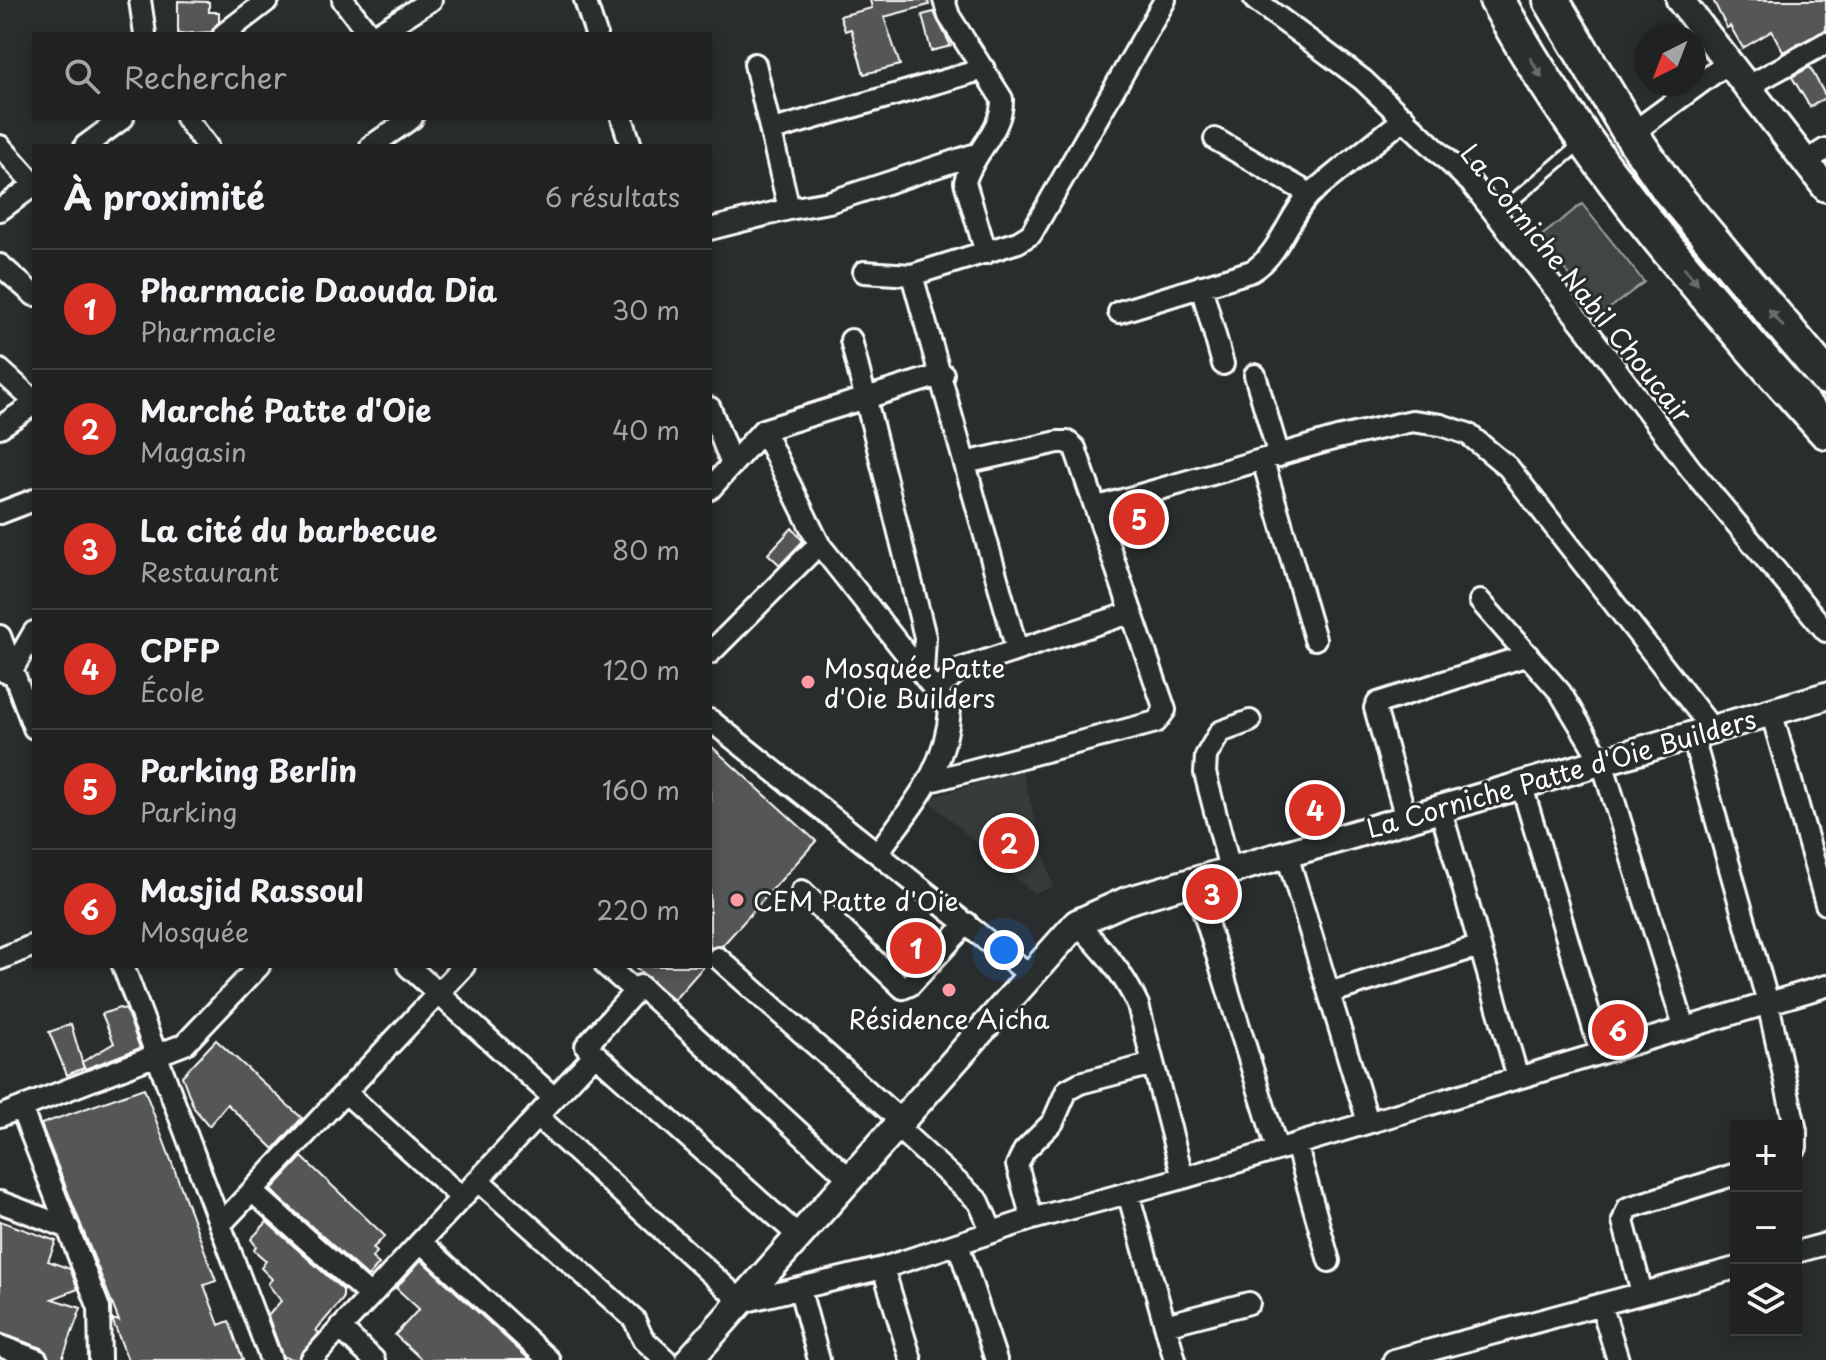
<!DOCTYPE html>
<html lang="fr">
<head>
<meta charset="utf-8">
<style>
	:root { --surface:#202222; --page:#282a2a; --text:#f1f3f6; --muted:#a2a4a5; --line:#3d3f40; --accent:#d93025 }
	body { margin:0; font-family:"Playpen Sans",sans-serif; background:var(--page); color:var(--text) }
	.controls { position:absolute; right:24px; bottom:24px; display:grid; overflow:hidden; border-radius:0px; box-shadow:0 4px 12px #0003 }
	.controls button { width:72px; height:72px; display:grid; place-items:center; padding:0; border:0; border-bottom:2px solid var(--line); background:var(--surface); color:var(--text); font:40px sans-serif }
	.compass { position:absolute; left:1634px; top:24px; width:72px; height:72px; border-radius:50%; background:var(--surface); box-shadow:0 4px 12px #0003; rotate:222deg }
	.you { position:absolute; left:1004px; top:950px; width:28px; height:28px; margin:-20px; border:6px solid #fff; border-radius:50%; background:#1a73e8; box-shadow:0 0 0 12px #1a73e833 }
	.badge { display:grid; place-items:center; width:52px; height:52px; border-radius:50%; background:var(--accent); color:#fff; font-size:26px; font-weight:700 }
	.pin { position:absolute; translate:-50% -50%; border:4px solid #fff; box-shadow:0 2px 8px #0006 }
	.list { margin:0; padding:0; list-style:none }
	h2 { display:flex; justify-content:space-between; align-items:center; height:104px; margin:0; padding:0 32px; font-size:34px }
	h2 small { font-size:26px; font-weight:400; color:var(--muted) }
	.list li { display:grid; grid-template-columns:52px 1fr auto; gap:24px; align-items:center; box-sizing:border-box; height:120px; padding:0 32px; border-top:2px solid var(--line) }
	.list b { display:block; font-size:30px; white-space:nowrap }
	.list p { margin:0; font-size:26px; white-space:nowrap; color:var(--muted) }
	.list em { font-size:26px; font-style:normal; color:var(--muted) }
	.icon { flex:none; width:44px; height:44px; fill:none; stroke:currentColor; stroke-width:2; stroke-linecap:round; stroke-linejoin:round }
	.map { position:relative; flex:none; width:1826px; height:1360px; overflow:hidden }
	.search { position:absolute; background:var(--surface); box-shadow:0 4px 12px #0003; left:32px; top:32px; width:680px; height:88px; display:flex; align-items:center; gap:20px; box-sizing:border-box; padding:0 28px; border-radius:0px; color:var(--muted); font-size:30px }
	.panel { position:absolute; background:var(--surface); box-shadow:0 4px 12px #0003; left:32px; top:144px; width:680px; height:824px; border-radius:0px }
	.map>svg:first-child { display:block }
</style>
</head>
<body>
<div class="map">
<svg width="1826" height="1360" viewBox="0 0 1826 1360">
	<rect width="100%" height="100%" fill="#2a2d2e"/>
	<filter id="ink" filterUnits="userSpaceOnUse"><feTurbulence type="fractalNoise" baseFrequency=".0125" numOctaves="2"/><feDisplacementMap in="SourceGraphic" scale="16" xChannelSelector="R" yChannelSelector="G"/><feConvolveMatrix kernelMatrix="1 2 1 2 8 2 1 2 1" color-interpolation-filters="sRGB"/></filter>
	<g filter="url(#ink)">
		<path fill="#373a3b" d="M1022 770 1053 887 1033 893 927 799Z"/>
		<path fill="#414445" stroke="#a0a2a2" stroke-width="2" d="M1582 204 1644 282 1601 315 1540 237Z"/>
		<path fill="#555758" stroke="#fff" stroke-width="2" d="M870 0H928L929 5 884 17 900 65 864 74 851 29 845 31 840 16 872 8Z
			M1713 0H1826V30L1783 52 1772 31 1743 48 1730 26 1727 28Z
			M178 1 209 2V12H219V22L211 32 178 34Z
			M934 12 951 46 931 51 922 15Z
			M1810 67 1826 97 1810 107 1792 77Z
			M792 528 803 541 780 565 768 554Z
			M710 745 816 841 722 946 710 948Z
			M634 966H704L674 1000Z
			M119 1008 126 1010 140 1048 85 1069 82 1063 84 1068 67 1075 49 1032 71 1024 82 1062 114 1043 102 1014Z
			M216 1040 302 1118 274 1149 227 1104 209 1126 194 1108 182 1076Z
			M144 1088 216 1281 204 1285 219 1325 229 1321 243 1360H128L112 1319 119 1321 41 1124Z
			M302 1157 385 1236 373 1248 377 1252 372 1258 379 1264 368 1277 271 1190Z
			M0 1221 56 1241 48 1261 70 1269 78 1289 52 1299 81 1308 62 1360H50L42 1348 0 1333Z
			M267 1222 343 1290V1299L316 1330 319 1333 298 1360 283 1357 268 1316 281 1301 268 1284 272 1279 261 1268 266 1261 254 1250 256 1246 251 1239Z
			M421 1260 530 1360H422L395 1335 419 1309 396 1288Z"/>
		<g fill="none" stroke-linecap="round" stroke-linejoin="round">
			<defs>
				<path id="service" d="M1496 215 1580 144"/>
				<path id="minor" d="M140 0 145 34
					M343 0 369 34
					M585 0 596 34
					M944 0 949 16 1002 99C1003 131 972 153 965 182L986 253
					M1255 0 1363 80 1471 183 1587 330 1690 468 1826 631
					M224 34 268 0
					M377 34 431 0
					M1747 87 1826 43
					M186 118 207 146
					M622 118 631 146
					M773 130 984 69
					M1631 134 1729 62
					M1215 139 1310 194
					M0 146 34 184
					M85 146 123 118
					M371 146 412 118
					M1805 162 1826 149
					M789 209 829 202 979 153
					M0 210 34 185
					M710 229 789 209 755 64
					M0 265 34 295
					M864 272 912 275 1018 242 1031 234 1165 0
					M912 275 1017 650
					M1201 286 1223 364
					M1119 312 1252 271C1280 254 1288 217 1310 194L1405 118
					M851 340 925 637 923 675
					M0 370 34 401
					M1255 375 1279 456
					M710 408 732 465
					M0 427 34 404
					M763 430 819 544 950 709C946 770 913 804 879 851
					M1263 461 1315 639
					M710 489 763 430 943 374
					M1098 507 1337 438 1412 421 1441 425 1468 434 1508 467 1712 729
					M0 513 34 500
					M1480 601 1560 692 1602 762 1684 1027
					M0 636 34 728
					M710 653 819 544
					M5 672 12 670 34 632
					M935 692 960 669 1130 613
					M1771 711 1826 904
					M710 720 1030 975
					M1692 734 1768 1003 1795 1126
					M930 781 1156 722 1165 710 1075 448 1068 442H1058L965 463
					M1521 783 1601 1053
					M1440 807 1518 1078
					M1406 818 1375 708 1378 703 1528 655
					M1287 855 1368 1122
					M1231 873 1205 773 1206 756 1220 732 1250 721
					M1195 884 1277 1149
					M802 891 903 988 910 985 967 923
					M1077 923C1102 949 1123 972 1138 1005L1183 1178
					M718 958 901 1121
					M0 959 34 945
					M123 966 271 1360
					M408 966 554 1098
					M606 966 635 991
					M1329 993 1479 946
					M345 1092 462 1198
					M21 1108 99 1308 100 1360
					M0 1116 185 1044 259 966
					M537 1116 742 1302 883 1268 1032 1219 1183 1178 1826 986
					M897 1127 979 1202 992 1232
					M1796 1130V1147
					M1296 1144 1329 1261
					M478 1180 634 1319 643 1339 666 1360
					M252 1191 370 1296
					M1128 1193 1175 1360
					M0 1202 69 1228
					M1032 1219 1017 1165 1024 1151 1053 1122 1067 1090 1080 1083 1153 1064
					M220 1225 464 966
					M800 1237 586 1046 640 986 850 1179
					M421 1242 549 1360
					M958 1244 996 1360
					M1796 1252 1826 1244
					M883 1268 911 1360
					M800 1290 819 1360
					M1642 1293 1623 1221 1628 1208 1736 1174
					M1601 1304 1618 1360
					M1165 1325 1249 1303
					M340 1328 374 1360
					M0 1346 37 1360
					M311 1360 595 1054
					M1394 1360 1736 1268"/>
				<path id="tertiary" d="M1680 0 1826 188
					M689 1360 1077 923 1126 901 1826 696"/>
				<path id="trunk" d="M1497 0C1584 160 1705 297 1826 431
					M1551 0 1631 134 1668 188 1826 377"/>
			</defs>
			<use href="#service" stroke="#fff" stroke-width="16"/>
			<use href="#minor" stroke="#fff" stroke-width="26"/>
			<use href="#tertiary" stroke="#fff" stroke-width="32"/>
			<use href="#trunk" stroke="#fff" stroke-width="40"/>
			<use href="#service" stroke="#2a2d2e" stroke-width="10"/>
			<use href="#minor" stroke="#2a2d2e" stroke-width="20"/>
			<use href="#tertiary" stroke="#2a2d2e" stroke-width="26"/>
			<use href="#trunk" stroke="#2a2d2e" stroke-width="34"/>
		</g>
		<defs><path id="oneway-solid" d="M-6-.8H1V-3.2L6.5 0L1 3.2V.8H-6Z" transform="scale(2)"/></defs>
		<g fill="#6a6c6d">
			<use href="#oneway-solid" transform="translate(1536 68) rotate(60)"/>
			<use href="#oneway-solid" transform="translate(1691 276) rotate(51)"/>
			<use href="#oneway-solid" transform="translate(1776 318) rotate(-130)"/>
		</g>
	</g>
	<g fill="#ff9aa2" stroke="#2a2d2e" stroke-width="3">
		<circle cx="808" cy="682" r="8"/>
		<circle cx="737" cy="900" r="8"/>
		<circle cx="949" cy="990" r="8"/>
	</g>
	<g text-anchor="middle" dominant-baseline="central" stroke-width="6" stroke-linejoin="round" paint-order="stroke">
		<g font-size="26" fill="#fff" stroke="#2a2d2e">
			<text transform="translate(1577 283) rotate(51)">La Corniche Nabil Choucair</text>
			<text transform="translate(1561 773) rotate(-16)">La Corniche Patte d'Oie Builders</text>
		</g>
		<g font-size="26" fill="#fff" stroke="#2a2d2e" text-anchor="start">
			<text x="824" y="667">Mosquée Patte<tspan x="824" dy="30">d'Oie Builders</tspan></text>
			<text x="753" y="900">CEM Patte d'Oie</text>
			<text x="949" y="1018" text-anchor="middle">Résidence Aicha</text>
		</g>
	</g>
</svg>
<div class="controls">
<button>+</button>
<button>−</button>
<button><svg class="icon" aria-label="layers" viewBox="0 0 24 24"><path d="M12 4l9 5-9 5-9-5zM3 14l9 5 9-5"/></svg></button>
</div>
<svg class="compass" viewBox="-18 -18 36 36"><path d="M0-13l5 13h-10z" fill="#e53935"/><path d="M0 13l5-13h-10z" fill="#a2a4a5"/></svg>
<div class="you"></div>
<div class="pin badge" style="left:916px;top:948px">1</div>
<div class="pin badge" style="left:1009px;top:843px">2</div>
<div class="pin badge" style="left:1212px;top:894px">3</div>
<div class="pin badge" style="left:1315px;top:810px">4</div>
<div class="pin badge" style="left:1139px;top:519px">5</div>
<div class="pin badge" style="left:1618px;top:1030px">6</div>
<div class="search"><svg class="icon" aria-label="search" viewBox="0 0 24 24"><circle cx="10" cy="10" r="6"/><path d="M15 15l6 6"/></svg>Rechercher</div>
<section class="panel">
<h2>À proximité<small>6 résultats</small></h2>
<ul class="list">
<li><span class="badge">1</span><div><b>Pharmacie Daouda Dia</b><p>Pharmacie</p></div><em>30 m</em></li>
<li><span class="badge">2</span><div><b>Marché Patte d'Oie</b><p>Magasin</p></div><em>40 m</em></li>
<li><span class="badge">3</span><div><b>La cité du barbecue</b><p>Restaurant</p></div><em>80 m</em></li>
<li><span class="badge">4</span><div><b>CPFP</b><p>École</p></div><em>120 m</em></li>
<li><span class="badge">5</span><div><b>Parking Berlin</b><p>Parking</p></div><em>160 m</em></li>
<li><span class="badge">6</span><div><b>Masjid Rassoul</b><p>Mosquée</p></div><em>220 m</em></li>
</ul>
</section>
</div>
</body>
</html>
